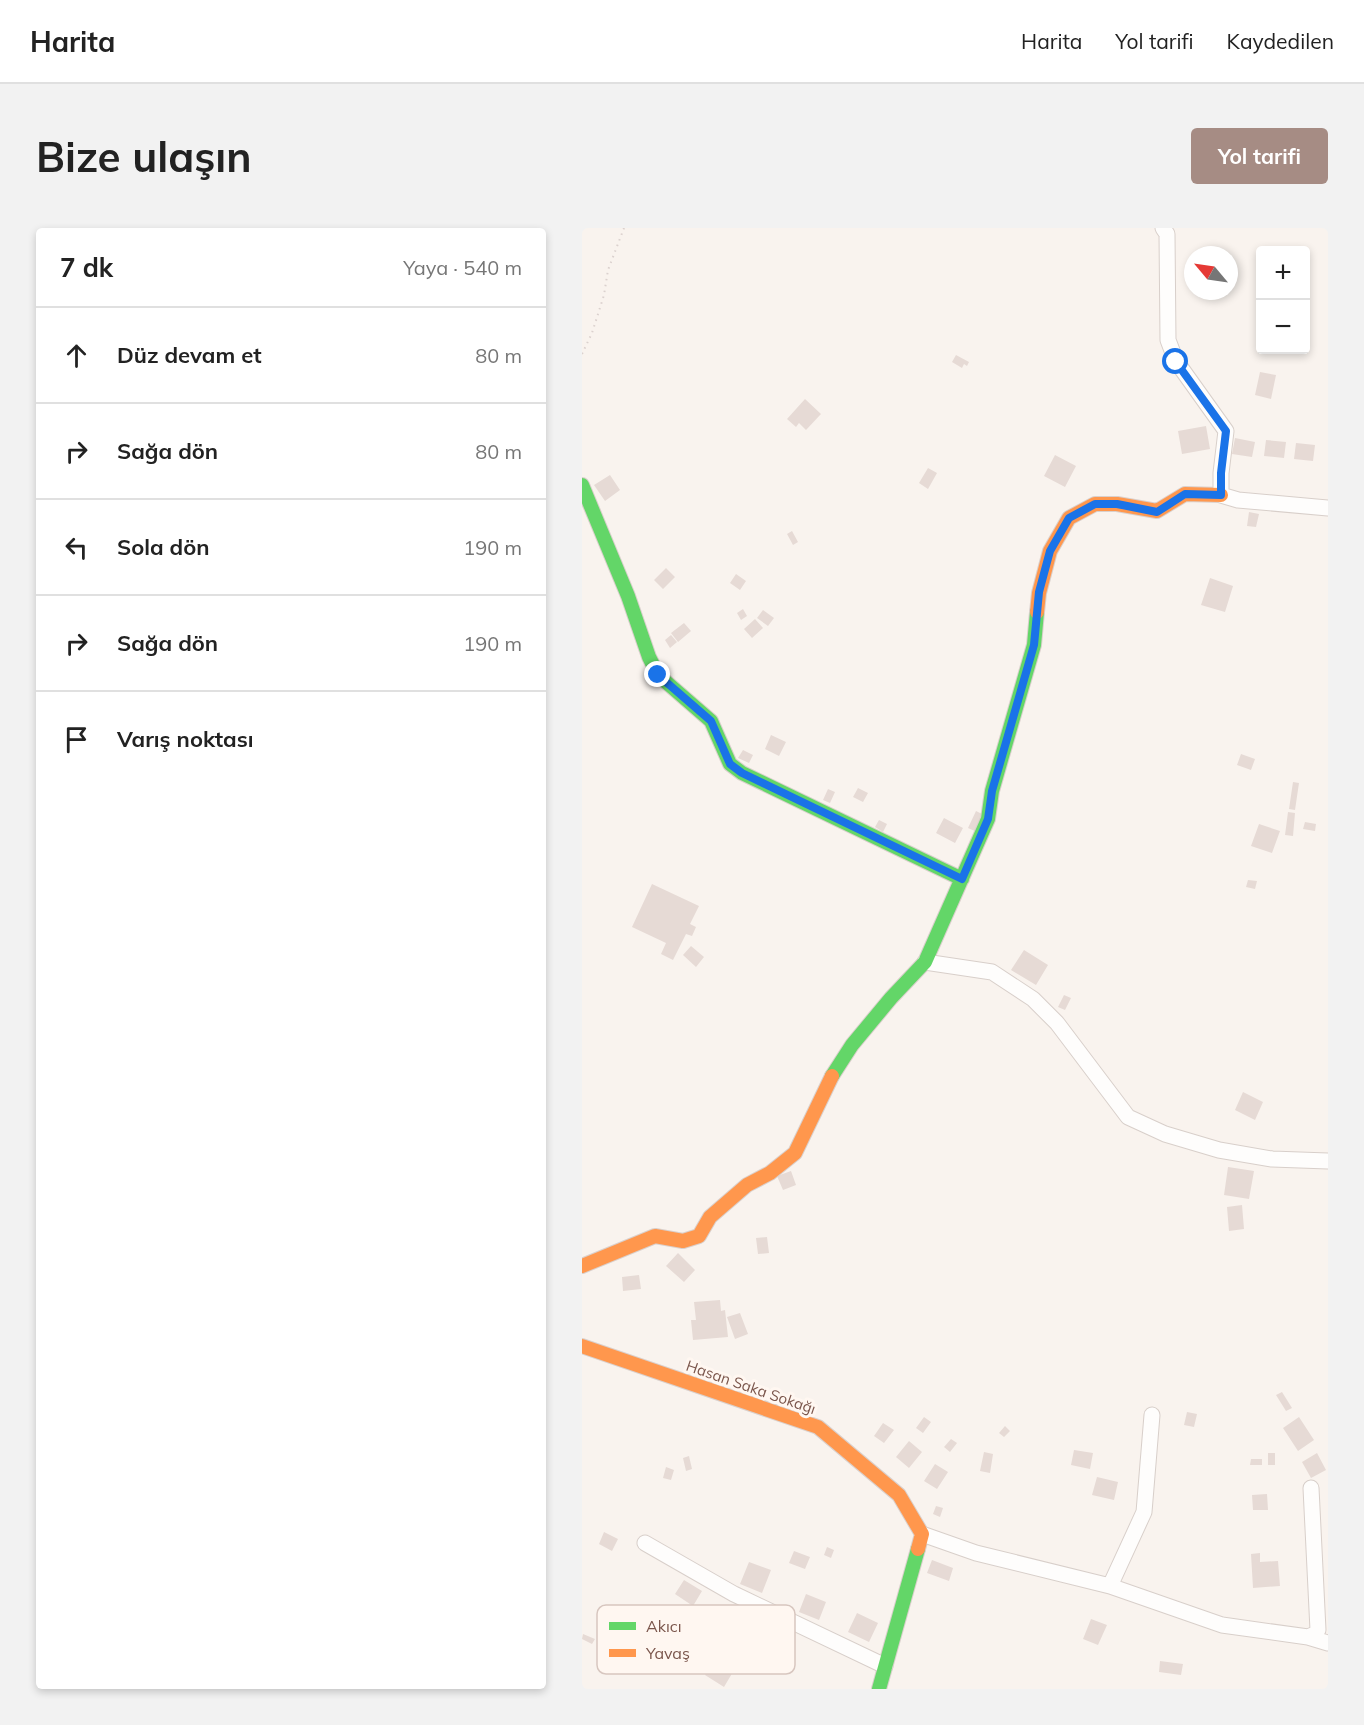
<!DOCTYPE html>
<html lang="tr">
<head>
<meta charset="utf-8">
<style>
	:root { --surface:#fff; --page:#f2f2f2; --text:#222; --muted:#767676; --line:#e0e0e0; --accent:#a68c84 }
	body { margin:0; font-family:Mulish,sans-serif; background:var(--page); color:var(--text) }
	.controls { position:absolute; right:18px; top:18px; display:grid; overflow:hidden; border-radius:6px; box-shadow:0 3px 9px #0003 }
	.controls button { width:54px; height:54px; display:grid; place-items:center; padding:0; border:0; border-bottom:2px solid var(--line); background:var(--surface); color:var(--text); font:30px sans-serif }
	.compass { position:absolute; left:602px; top:18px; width:54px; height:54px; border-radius:50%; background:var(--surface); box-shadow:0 3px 9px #0003; rotate:299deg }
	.stop { position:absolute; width:18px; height:18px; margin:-14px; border:4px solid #1a73e8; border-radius:50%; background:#fff }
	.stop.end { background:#1a73e8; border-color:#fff; box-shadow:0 2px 6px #0008 }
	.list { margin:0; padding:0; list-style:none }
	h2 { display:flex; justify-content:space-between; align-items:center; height:78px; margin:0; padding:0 24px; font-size:26px }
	h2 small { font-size:20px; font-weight:400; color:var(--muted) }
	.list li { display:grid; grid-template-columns:39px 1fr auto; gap:18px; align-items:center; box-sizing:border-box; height:96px; padding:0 24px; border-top:2px solid var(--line) }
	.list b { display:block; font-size:22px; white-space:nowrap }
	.list em { font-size:20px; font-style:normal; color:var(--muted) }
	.icon { flex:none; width:33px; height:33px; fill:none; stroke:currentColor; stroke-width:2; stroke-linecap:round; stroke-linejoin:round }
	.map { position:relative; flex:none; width:746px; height:1461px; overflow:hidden; border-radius:6px }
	header { display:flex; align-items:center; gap:36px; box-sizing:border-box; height:84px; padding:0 30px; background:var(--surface); border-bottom:2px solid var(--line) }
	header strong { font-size:28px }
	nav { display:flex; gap:33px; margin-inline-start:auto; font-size:21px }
	.intro { display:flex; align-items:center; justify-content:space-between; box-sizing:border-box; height:144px; padding:0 36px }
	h1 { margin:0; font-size:42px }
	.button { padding:15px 27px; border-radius:6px; background:var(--accent); color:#fff; font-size:21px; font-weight:700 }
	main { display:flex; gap:36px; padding:0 36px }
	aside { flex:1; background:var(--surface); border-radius:6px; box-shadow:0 3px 9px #0003 }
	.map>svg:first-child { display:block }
</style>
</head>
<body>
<header>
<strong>Harita</strong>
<nav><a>Harita</a><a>Yol tarifi</a><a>Kaydedilen</a></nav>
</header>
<div class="intro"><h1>Bize ulaşın</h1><a class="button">Yol tarifi</a></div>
<main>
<aside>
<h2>7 dk<small>Yaya · 540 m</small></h2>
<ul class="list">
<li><svg class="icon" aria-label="ahead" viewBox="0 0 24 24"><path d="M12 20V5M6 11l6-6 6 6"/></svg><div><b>Düz devam et</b></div><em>80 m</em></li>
<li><svg class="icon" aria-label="right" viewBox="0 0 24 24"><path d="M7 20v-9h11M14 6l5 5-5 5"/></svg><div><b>Sağa dön</b></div><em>80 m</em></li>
<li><svg class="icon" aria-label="left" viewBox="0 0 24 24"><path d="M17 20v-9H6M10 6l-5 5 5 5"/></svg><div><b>Sola dön</b></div><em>190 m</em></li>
<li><svg class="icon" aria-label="right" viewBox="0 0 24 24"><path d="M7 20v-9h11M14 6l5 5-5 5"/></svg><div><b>Sağa dön</b></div><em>190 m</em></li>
<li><svg class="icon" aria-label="arrive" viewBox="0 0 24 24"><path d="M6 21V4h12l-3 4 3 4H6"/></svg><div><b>Varış noktası</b></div></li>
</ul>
</aside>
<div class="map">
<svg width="746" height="1461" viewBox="0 0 746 1461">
	<rect width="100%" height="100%" fill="#f9f3ee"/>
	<path fill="#e6dad5" d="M374 127 387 134 385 138 382 136 380 140 370 134Z
		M678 144 694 147 689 171 673 167Z
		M223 171 239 186 224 202 217 195 214 199 205 191Z
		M624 198 628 221 600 226 596 203Z
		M653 210 673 214 670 229 650 226Z
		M684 212 704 214 702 230 682 228Z
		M714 215 733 217 731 233 712 231Z
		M473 227 494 238 483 259 462 248Z
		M346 240 355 245 346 261 337 255Z
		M28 247 38 262 23 273 12 257Z
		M667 284 677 286 674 299 665 298Z
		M210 303 216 314 211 317 205 306Z
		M84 340 93 349 81 361 72 352Z
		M154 346 164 353 158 362 148 355Z
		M628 350 651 358 643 384 619 377Z
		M161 381 165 388 159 392 155 385Z
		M181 382 192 390 186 398 175 390Z
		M173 391 181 400 170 410 162 401Z
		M102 395 109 403 96 414 89 405Z
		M89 407 95 414 88 420 83 412Z
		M189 507 204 514 197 528 183 521Z
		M161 522 171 527 167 535 156 530Z
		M659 526 673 531 669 542 655 537Z
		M711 554 717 555 713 582 707 581Z
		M276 560 286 565 281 574 271 569Z
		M246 561 253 564 248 575 241 572Z
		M394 583 402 587 395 604 386 600Z
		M706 584 713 585 711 608 703 607Z
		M362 590 381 600 373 615 354 605Z
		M297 592 305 596 301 604 293 599Z
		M723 594 734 596 733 603 721 601Z
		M677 596 698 603 690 625 669 618Z
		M666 652 675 653 673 661 664 659Z
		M70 656 117 678 108 696 114 699 110 708 104 706 91 732 79 726 84 715 50 699Z
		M109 718 122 729 114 739 101 727Z
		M442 722 466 737 454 757 429 742Z
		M482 767 489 770 483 782 476 779Z
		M661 864 681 874 673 892 653 882Z
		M646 939 672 943 667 971 642 967Z
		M209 943 214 957 201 962 195 948Z
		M660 977 662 1001 647 1003 645 979Z
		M185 1009 187 1025 176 1026 174 1010Z
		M96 1025 113 1042 102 1054 84 1038Z
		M57 1047 59 1061 41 1063 40 1049Z
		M138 1072 139 1083 143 1082 146 1109 111 1112 109 1092H114L112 1074Z
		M158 1085 166 1106 153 1111 145 1089Z
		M700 1164 710 1180 704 1183 694 1167Z
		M605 1184 615 1186 612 1199 602 1197Z
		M342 1189 349 1194 341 1205 334 1200Z
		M717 1189 732 1212 716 1223 701 1200Z
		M301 1195 312 1202 302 1215 292 1208Z
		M423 1198 428 1203 422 1209 417 1205Z
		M369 1211 375 1215 368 1224 362 1219Z
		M327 1213 340 1224 327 1240 314 1229Z
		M492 1222 511 1225 508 1241 489 1237Z
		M402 1224 411 1226 408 1245 398 1243Z
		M686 1225H693V1237H686Z
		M735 1225 744 1242 729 1250 720 1234Z
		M107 1228 110 1241 104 1243 101 1230Z
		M669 1231H680V1237H668Z
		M353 1236 366 1244 355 1261 342 1253Z
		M84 1239 92 1242 89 1252 81 1250Z
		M515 1249 536 1254 532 1272 510 1267Z
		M685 1266 686 1282H671L670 1267Z
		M354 1278 361 1280 358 1289 351 1286Z
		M22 1304 36 1311 30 1323 17 1316Z
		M245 1319 252 1322 249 1330 242 1327Z
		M212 1323 228 1329 223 1341 207 1335Z
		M678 1325V1334L696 1333 698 1358 671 1360 669 1326Z
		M350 1332 371 1340 367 1353 345 1345Z
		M167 1334 189 1342 180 1365 158 1356Z
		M102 1352 120 1363 111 1378 93 1366Z
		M224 1366 244 1374 237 1392 217 1384Z
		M275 1385 296 1395 287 1414 266 1404Z
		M509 1391 525 1397 516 1417 501 1411Z
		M1 1406 13 1411 10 1416 0 1411Z
		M136 1425 155 1437 142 1459 123 1447Z
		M578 1433 601 1436 599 1447 577 1444Z"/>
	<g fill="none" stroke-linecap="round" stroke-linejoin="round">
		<defs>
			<path id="street" d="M581 0 585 6 586 112 594 133 644 203 639 245V267L656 272 746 280
				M343 734 410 744 451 771 475 795 546 889 583 906 637 922 690 931 746 933
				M340 1306 394 1325 528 1358 640 1397 726 1409 746 1415
				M63 1315 152 1366 303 1438
				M528 1358 562 1284 570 1187
				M726 1409 733 1406 736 1402 729 1260"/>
			<path id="fast" d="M0 257 46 368 67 429 76 447 129 493 148 536 160 545 380 651
				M250 848 270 817 309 770 343 734 406 591 410 563 452 417 455 384
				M297 1461 336 1321"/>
			<path id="slow" d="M455 384 457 365 468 323 487 290 513 276H535L575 283 603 266 639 267
				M0 1038 73 1008 101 1013 117 1008 128 989 165 957 188 945 213 925 250 848
				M0 1118 236 1199 317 1267 340 1306 336 1321"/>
		</defs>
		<use href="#street" stroke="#d8cfca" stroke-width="17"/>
		<use href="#fast" stroke="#dad0cc" stroke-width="16"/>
		<use href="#slow" stroke="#dad0cc" stroke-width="16"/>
		<path stroke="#dbd1ce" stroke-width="2" stroke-dasharray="1.5 4.5" stroke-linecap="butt" d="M0 126 10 105 22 67 26 42 42 0"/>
		<use href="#street" stroke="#fefdfc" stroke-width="15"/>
		<use href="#fast" stroke="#63d668" stroke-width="14"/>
		<use href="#slow" stroke="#ff974d" stroke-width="14"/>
	</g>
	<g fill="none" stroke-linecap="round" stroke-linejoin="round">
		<path stroke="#1a73e8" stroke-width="8" d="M76 447 129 493 148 536 160 545 380 651 406 591 410 563 452 417 457 364 468 323 487 290 513 276H535L575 284 603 266 639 267V245L644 203 594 134"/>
	</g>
	<g text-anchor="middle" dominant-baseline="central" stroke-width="6" stroke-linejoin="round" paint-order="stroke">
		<g font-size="15" fill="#7a554b" stroke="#fff7f1">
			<text transform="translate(169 1159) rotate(19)">Hasan Saka Sokağı</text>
		</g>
	</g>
	<rect x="15" y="1377" width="198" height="69" rx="9" fill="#fff7f1" stroke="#d7c6bf" stroke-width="1.5"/>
	<rect x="27" y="1394" width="27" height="8" fill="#63d668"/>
	<rect x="27" y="1421" width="27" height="8" fill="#ff974d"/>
	<g font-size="16" fill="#7a554b">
		<text x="64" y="1404">Akıcı</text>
		<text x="64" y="1431">Yavaş</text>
	</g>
</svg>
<div class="controls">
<button>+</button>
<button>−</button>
</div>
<svg class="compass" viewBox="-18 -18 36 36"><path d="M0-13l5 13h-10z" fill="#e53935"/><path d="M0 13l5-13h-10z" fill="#767676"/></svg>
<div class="stop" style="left:594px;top:134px"></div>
<div class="stop end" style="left:76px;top:447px"></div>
</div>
</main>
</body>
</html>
